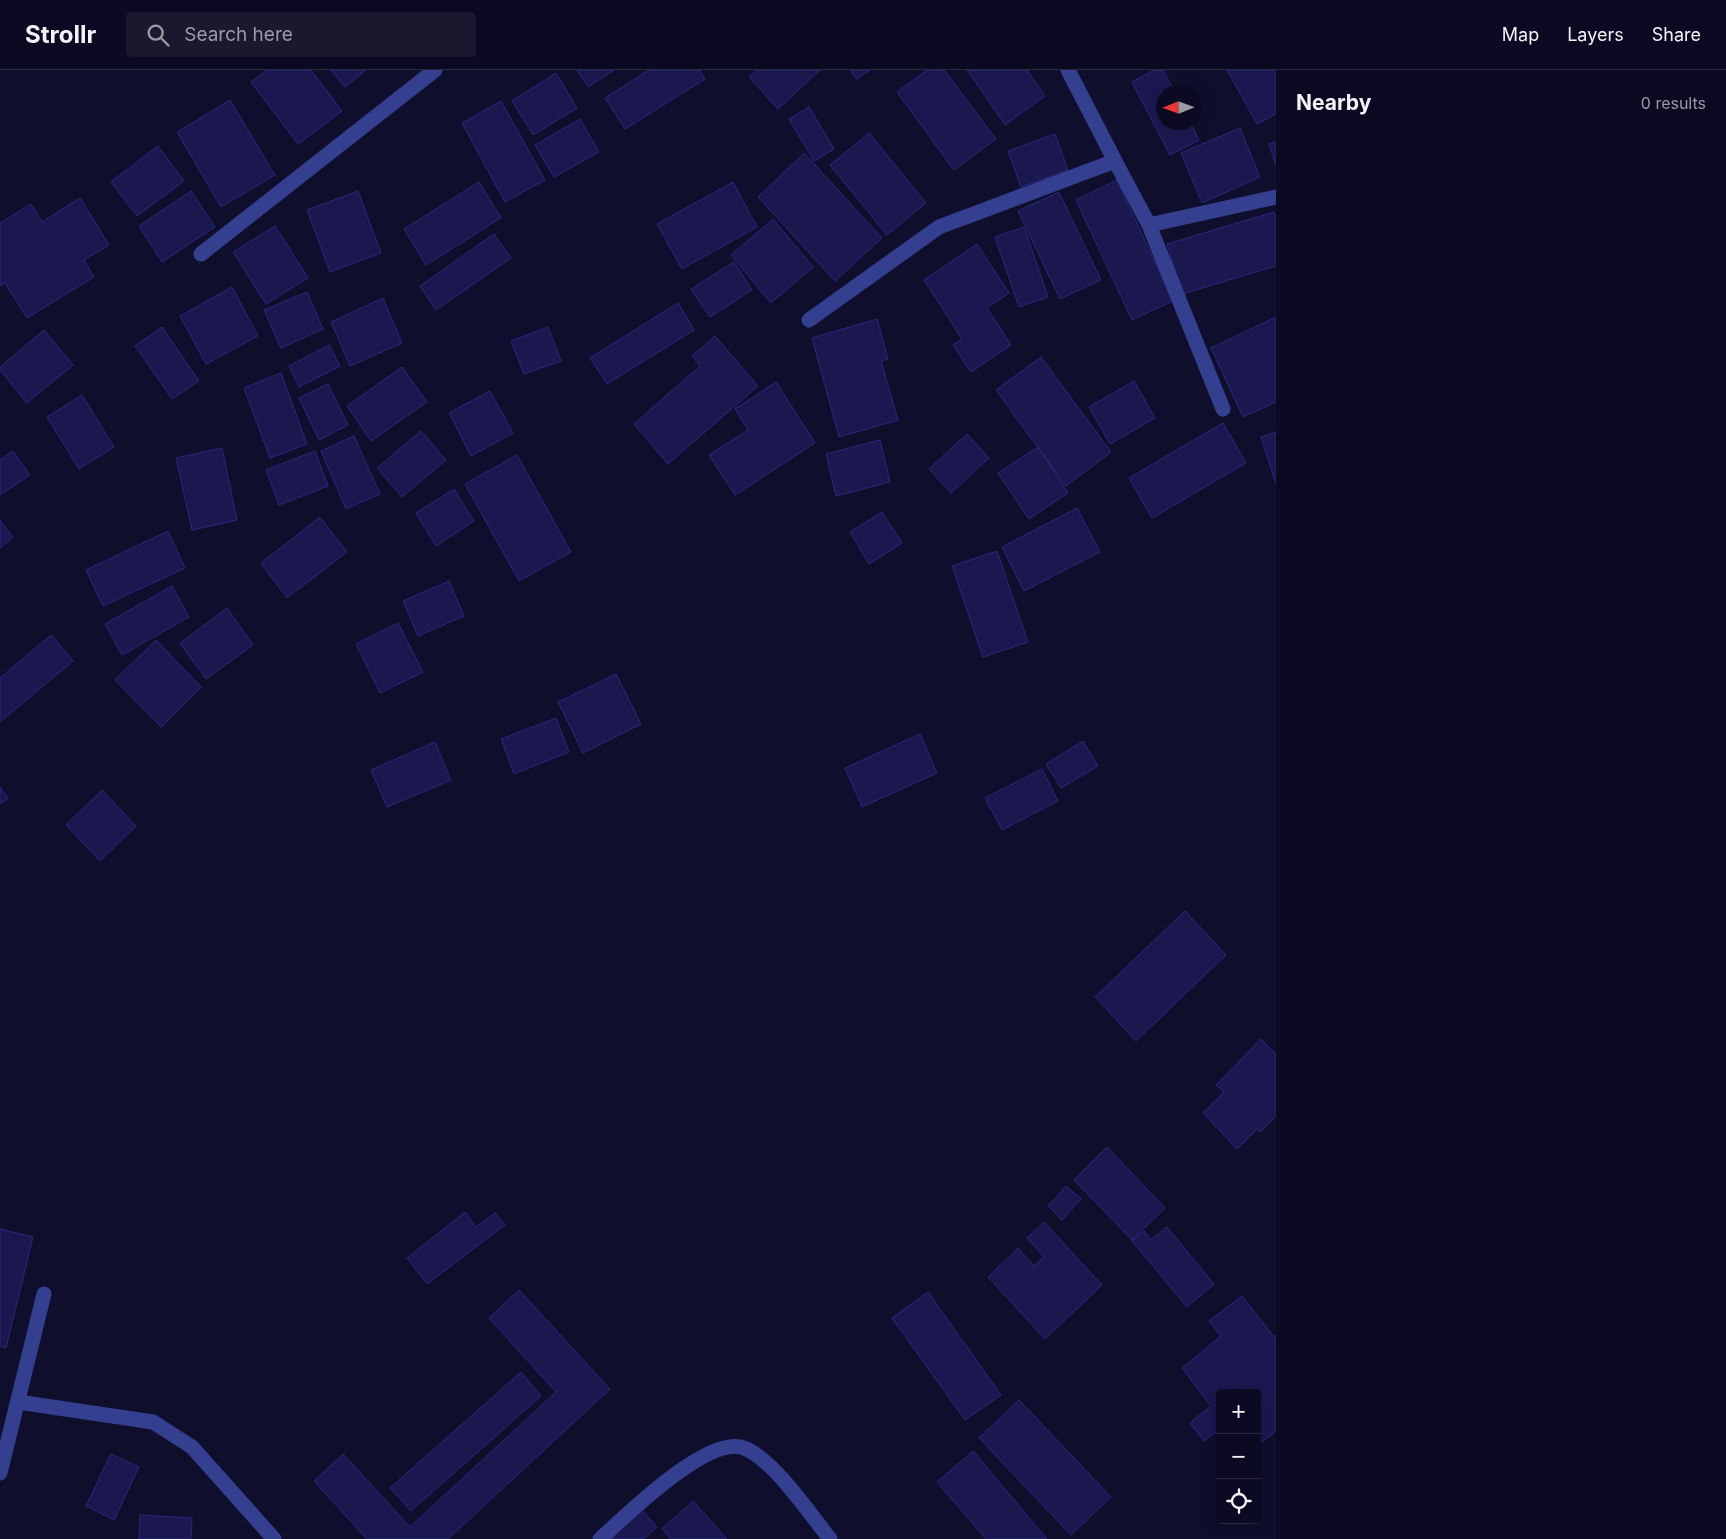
<!DOCTYPE html>
<html lang="en">
<head>
<meta charset="utf-8">
<style>
	:root { --surface:#0b0a22; --page:#19182f; --text:#f1f3f6; --muted:#9a9aa5; --line:#2b2b40 }
	body { margin:0; font-family:Inter,sans-serif; background:var(--page); color:var(--text) }
	.controls { position:absolute; right:15px; bottom:15px; display:grid; overflow:hidden; border-radius:5px; box-shadow:0 2px 12px #0003 }
	.controls button { width:45px; height:45px; display:grid; place-items:center; padding:0; border:0; border-bottom:1px solid var(--line); background:var(--surface); color:var(--text); font:25px sans-serif }
	.compass { position:absolute; left:1156px; top:15px; width:45px; height:45px; border-radius:50%; background:var(--surface); box-shadow:0 2px 12px #0003; rotate:269deg }
	.list { margin:0; padding:0; list-style:none }
	h2 { display:flex; justify-content:space-between; align-items:center; height:65px; margin:0; padding:0 20px; font-size:21px }
	h2 small { font-size:16px; font-weight:400; color:var(--muted) }
	.icon { flex:none; width:28px; height:28px; fill:none; stroke:currentColor; stroke-width:2; stroke-linecap:round; stroke-linejoin:round }
	.map { position:relative; flex:none; width:1276px; height:1469px; overflow:hidden }
	header { display:flex; align-items:center; gap:30px; box-sizing:border-box; height:70px; padding:0 25px; background:var(--surface); border-bottom:1px solid var(--line) }
	header strong { font-size:24px }
	nav { display:flex; gap:28px; margin-inline-start:auto; font-size:18px }
	.search { width:350px; height:45px; background:var(--page); display:flex; align-items:center; gap:12px; box-sizing:border-box; padding:0 18px; border-radius:5px; color:var(--muted); font-size:19px }
	main { display:flex }
	aside { flex:1; background:var(--surface) }
	.map>svg:first-child { display:block }
</style>
</head>
<body>
<header>
<strong>Strollr</strong>
<div class="search"><svg class="icon" aria-label="search" viewBox="0 0 24 24"><circle cx="10" cy="10" r="6"/><path d="M15 15l6 6"/></svg>Search here</div>
<nav><a>Map</a><a>Layers</a><a>Share</a></nav>
</header>
<main>
<div class="map">
<svg width="1276" height="1469" viewBox="0 0 1276 1469">
	<rect width="100%" height="100%" fill="#0f0e2d"/>
	<path fill="#1b1850" stroke="#2b287e" d="M267 0H311L342 41 298 74 251 12Z
		M331 0H366L345 17Z
		M577 0H614L588 17Z
		M649 0H699L705 9 625 59 605 28Z
		M757 0H820L778 39 749 7Z
		M850 0H870L856 9Z
		M927 0H944L996 69 954 100 897 22Z
		M967 0H1027L1045 26 1005 55Z
		M1154 0H1163L1175 22H1164V52H1190L1199 70 1170 85 1132 12Z
		M1227 0H1276V44L1257 54Z
		M556 3 577 38 533 65 512 31Z
		M230 30 275 105 221 137 177 62Z
		M501 31 545 110 505 132 462 53Z
		M809 37 834 79 814 91 789 49Z
		M580 49 599 82 554 107 535 75Z
		M1240 58 1260 107 1202 133 1181 83Z
		M869 63 926 133 887 165 830 95Z
		M1055 64 1068 100 1021 117 1008 81Z
		M1276 72V96L1269 74Z
		M158 76 184 111 137 146 111 112Z
		M804 83 882 168 835 211 758 127Z
		M1117 110 1173 231 1132 250 1076 130Z
		M479 112 501 148 426 195 404 159Z
		M733 112 757 157 682 199 657 154Z
		M191 121 215 157 162 192 139 156Z
		M358 121 381 183 330 202 307 140Z
		M1059 122 1101 210 1060 229 1018 141Z
		M80 128 109 175 84 190 94 207 27 248 5 213 0 216V153L31 134 42 152Z
		M1274 142 1276 147V196L1182 224 1167 174Z
		M773 149 813 197 771 233 731 185Z
		M275 156 308 208 266 234 233 182Z
		M1024 157 1048 227 1019 237 995 167Z
		M494 164 511 188 436 240 420 216Z
		M977 174 1009 223 987 238 1011 275 971 302 953 275 962 269 924 210Z
		M734 192 752 220 710 247 691 219Z
		M232 217 258 266 206 294 180 246Z
		M307 222 323 259 281 278 264 240Z
		M383 228 402 273 350 296 331 252Z
		M678 233 694 260 607 314 590 288Z
		M1276 247V332L1243 347 1211 278Z
		M877 249 888 289 881 291 898 350 839 367 812 268Z
		M162 257 199 311 172 329 135 276Z
		M548 257 561 291 524 304 511 271Z
		M44 260 73 295 27 333 0 300V297Z
		M715 266 758 316 668 394 634 354 700 296 692 286Z
		M329 275 340 296 299 317 289 296Z
		M1041 287 1111 382 1066 416 996 320Z
		M402 297 427 332 371 371 347 336Z
		M281 303 307 374 270 388 244 318Z
		M1134 311 1155 348 1110 374 1089 337Z
		M776 312 815 373 735 425 709 385 748 360 735 339Z
		M328 314 348 355 319 370 299 328Z
		M490 321 513 363 471 386 449 343Z
		M82 325 114 377 79 399 47 347Z
		M1223 353 1246 393 1152 448 1129 408Z
		M421 361 446 390 402 427 377 398Z
		M1276 362V414L1261 367Z
		M967 364 989 388 951 423 929 399Z
		M354 366 380 424 346 439 321 381Z
		M880 370 890 412 836 426 826 384Z
		M1038 377 1068 423 1029 449 998 403Z
		M222 378 237 450 192 460 176 388Z
		M13 381 30 405 0 425V390Z
		M315 381 328 416 279 435 266 400Z
		M517 385 571 482 519 511 465 414Z
		M454 419 474 451 436 476 416 443Z
		M1077 438 1100 482 1024 521 1002 477Z
		M882 442 902 473 869 494 850 462Z
		M320 447 347 482 287 528 261 493Z
		M0 450 13 467 0 478Z
		M168 461 185 498 103 536 86 500Z
		M997 481 1028 572 983 587 952 496Z
		M449 511 464 546 418 566 403 531Z
		M172 516 189 547 122 585 105 554Z
		M227 538 253 575 206 609 180 573Z
		M398 553 423 602 380 623 356 574Z
		M51 565 73 591 0 652V608Z
		M156 570 201 617 161 657 115 610Z
		M616 604 641 654 583 683 558 632Z
		M556 648 569 682 514 704 501 669Z
		M920 664 937 703 862 737 845 698Z
		M1083 671 1098 696 1061 718 1046 694Z
		M435 672 451 710 387 737 371 700Z
		M1042 699 1058 731 1002 760 985 728Z
		M0 717 8 728 0 734Z
		M102 720 136 756 100 791 66 755Z
		M1185 841 1226 885 1136 971 1095 927Z
		M1261 969 1276 984V1046L1260 1062 1257 1059 1237 1079 1203 1043 1224 1022 1216 1015Z
		M1107 1077 1165 1138 1132 1170 1074 1110Z
		M1066 1116 1081 1129 1062 1150 1048 1136Z
		M465 1142 476 1157 495 1143 505 1155 427 1214 407 1188Z
		M1044 1152 1102 1215 1045 1269 988 1207 1018 1178 1034 1196 1044 1187 1027 1168Z
		M1167 1157 1214 1214 1187 1237 1132 1171 1144 1161 1151 1170Z
		M0 1159 33 1167 6 1278 0 1276Z
		M519 1220 610 1319 448 1469H367L314 1411 343 1384 410 1457 556 1322 489 1248Z
		M928 1222 1001 1325 965 1350 892 1248Z
		M1242 1226 1274 1267 1276 1265V1361L1257 1376V1323H1220V1359L1204 1371 1190 1353 1211 1336 1182 1298 1221 1266 1209 1251Z
		M521 1302 541 1326 411 1441 390 1418Z
		M1019 1330 1111 1427 1071 1465 979 1368Z
		M973 1381 1047 1469H986L937 1412Z
		M111 1384 139 1397 114 1450 86 1436Z
		M693 1431 727 1469H671L662 1459Z
		M641 1439 657 1457 644 1469H608Z
		M140 1445 192 1448 191 1469H139Z"/>
	<g fill="none" stroke-linecap="round" stroke-linejoin="round">
		<path stroke="#343f90" stroke-width="15" d="M1115 91 1149 155 1223 339
			M1149 155 1276 127
			M201 184 435 0
			M809 250 939 157 1115 91 1068 0
			M18 1332 153 1352 192 1377 274 1469
			M0 1403 44 1224
			M600 1469C626 1446 708 1364 744 1378 773 1389 810 1444 830 1469"/>
	</g>
</svg>
<div class="controls">
<button>+</button>
<button>−</button>
<button><svg class="icon" aria-label="locate" viewBox="0 0 24 24"><circle cx="12" cy="12" r="6"/><path d="M12 2v4M12 18v4M2 12h4M18 12h4"/></svg></button>
</div>
<svg class="compass" viewBox="-18 -18 36 36"><path d="M0-13l5 13h-10z" fill="#e53935"/><path d="M0 13l5-13h-10z" fill="#9a9aa5"/></svg>
</div>
<aside>
<h2>Nearby<small>0 results</small></h2>
<ul class="list">
</ul>
</aside>
</main>
</body>
</html>
